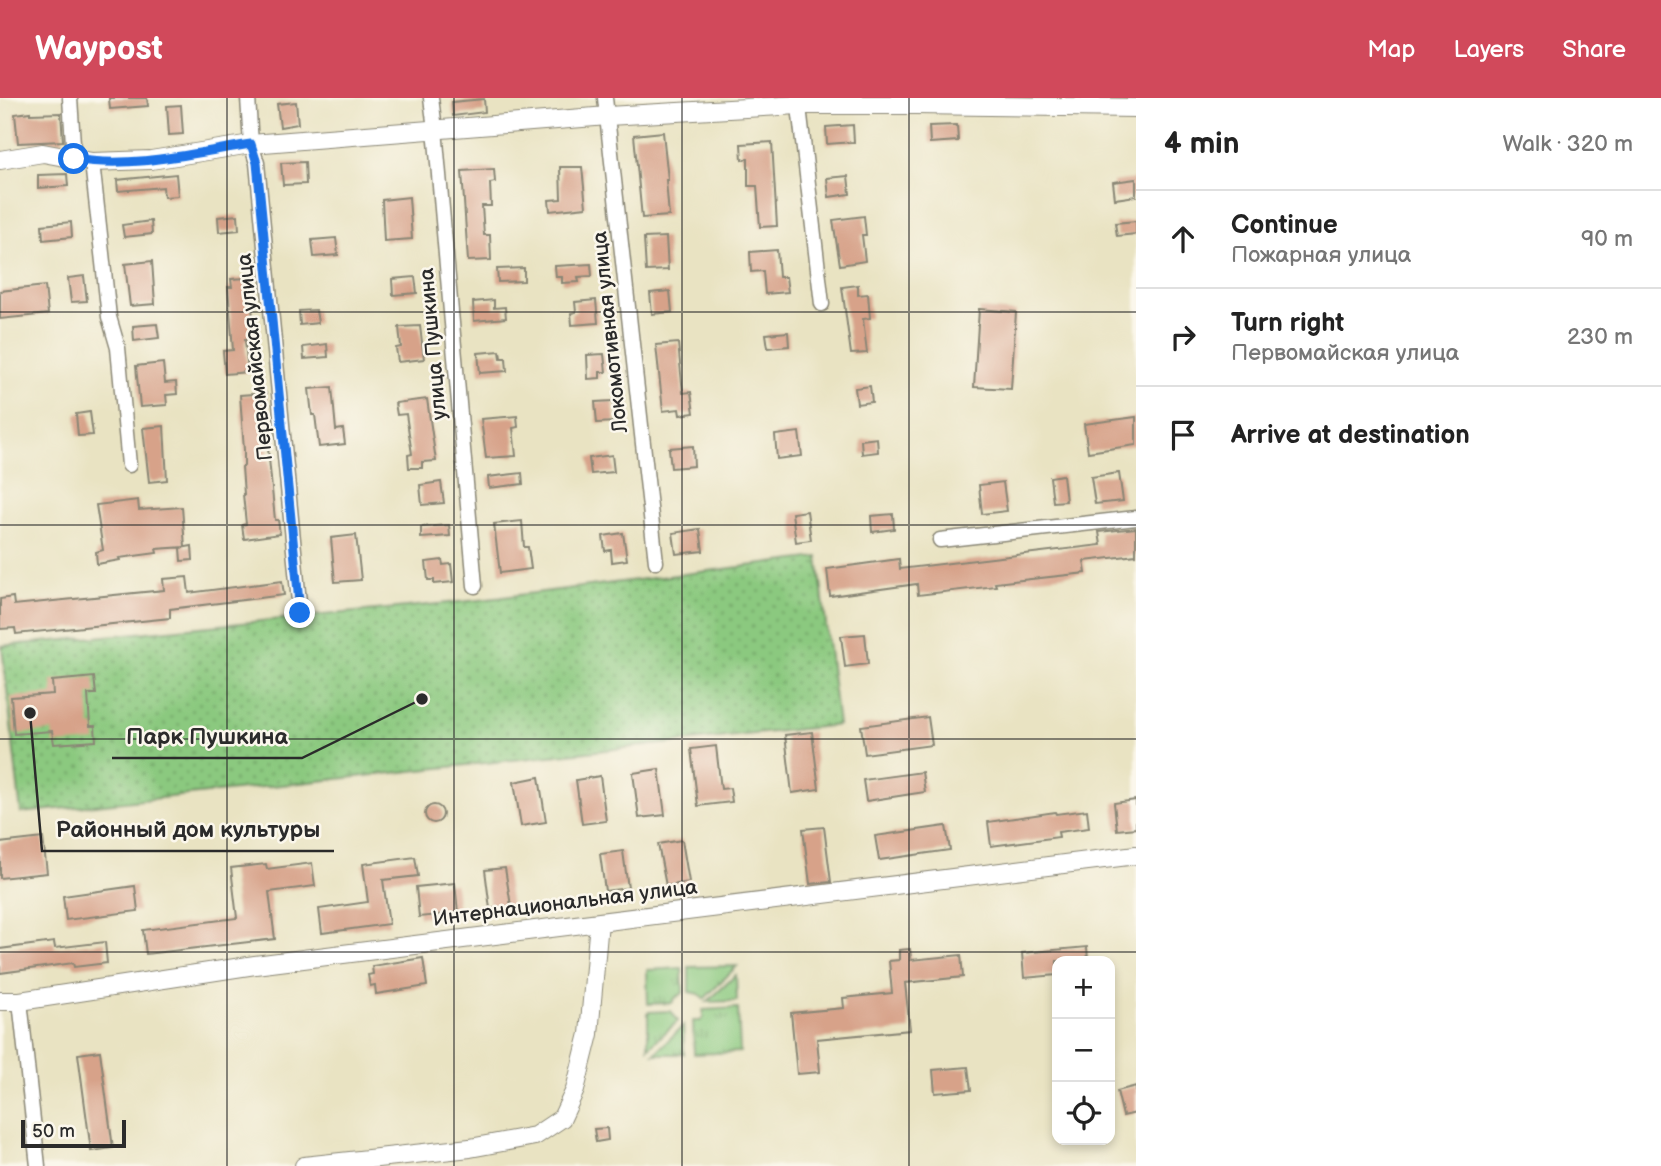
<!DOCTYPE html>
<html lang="en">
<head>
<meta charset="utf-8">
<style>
	:root { --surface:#fff; --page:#f2f2f2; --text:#222; --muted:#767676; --line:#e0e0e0; --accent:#d1495b }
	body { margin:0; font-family:"Balsamiq Sans",sans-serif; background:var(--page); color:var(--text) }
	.controls { position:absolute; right:21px; bottom:21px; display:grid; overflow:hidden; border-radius:14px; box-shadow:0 4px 10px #0003 }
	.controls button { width:63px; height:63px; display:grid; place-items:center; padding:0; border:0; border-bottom:2px solid var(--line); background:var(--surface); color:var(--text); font:35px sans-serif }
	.scale { position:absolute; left:21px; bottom:18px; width:105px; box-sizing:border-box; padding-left:7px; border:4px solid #2b2b2b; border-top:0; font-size:19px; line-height:24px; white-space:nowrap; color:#2b2b2b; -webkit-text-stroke:5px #fbf7ec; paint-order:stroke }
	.stop { position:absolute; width:21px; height:21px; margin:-16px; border:5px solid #1a73e8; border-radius:50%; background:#fff }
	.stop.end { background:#1a73e8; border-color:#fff; box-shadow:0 2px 7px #0008 }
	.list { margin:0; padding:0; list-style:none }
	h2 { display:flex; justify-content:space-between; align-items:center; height:91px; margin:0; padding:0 28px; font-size:30px }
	h2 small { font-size:23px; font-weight:400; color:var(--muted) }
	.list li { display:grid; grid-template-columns:46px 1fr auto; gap:21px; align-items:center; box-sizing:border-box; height:98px; padding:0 28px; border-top:2px solid var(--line) }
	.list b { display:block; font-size:26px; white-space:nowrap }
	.list p { margin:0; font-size:23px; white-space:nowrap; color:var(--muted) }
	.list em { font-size:23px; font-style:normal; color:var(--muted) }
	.icon { flex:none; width:38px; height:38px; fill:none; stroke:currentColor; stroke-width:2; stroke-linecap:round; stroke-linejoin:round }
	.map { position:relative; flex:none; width:1136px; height:1068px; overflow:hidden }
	header { display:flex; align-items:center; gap:42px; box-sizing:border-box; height:98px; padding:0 35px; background:var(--accent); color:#fff }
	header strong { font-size:33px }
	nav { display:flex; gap:38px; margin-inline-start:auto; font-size:24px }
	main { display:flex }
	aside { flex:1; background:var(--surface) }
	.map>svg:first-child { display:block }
</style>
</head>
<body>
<header>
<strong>Waypost</strong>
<nav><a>Map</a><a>Layers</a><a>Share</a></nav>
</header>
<main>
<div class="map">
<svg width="1136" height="1068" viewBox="0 0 1136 1068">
	<defs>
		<pattern id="grass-tufts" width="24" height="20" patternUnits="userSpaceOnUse" patternTransform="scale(1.75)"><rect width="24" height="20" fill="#8bc97f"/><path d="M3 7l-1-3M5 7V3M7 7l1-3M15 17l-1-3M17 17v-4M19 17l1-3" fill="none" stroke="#72a368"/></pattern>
		<pattern id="park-dots" width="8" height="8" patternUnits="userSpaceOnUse" patternTransform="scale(1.75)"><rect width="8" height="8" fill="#8bc97f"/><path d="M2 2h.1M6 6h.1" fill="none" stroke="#72a368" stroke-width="1.8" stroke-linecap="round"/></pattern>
	</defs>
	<rect width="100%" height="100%" fill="#fbf7ec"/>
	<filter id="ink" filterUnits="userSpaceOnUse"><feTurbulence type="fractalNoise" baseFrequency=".0143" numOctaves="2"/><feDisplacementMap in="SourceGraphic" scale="14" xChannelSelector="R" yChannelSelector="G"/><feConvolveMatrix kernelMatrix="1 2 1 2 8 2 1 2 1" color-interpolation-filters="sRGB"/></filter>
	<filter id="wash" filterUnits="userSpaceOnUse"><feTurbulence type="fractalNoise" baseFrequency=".00686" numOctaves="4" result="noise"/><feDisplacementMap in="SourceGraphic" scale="28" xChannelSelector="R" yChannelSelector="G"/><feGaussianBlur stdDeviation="1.57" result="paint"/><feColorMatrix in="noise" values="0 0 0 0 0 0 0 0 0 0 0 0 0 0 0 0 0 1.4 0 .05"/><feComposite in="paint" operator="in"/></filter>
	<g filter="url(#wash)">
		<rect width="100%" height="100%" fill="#e9e3c2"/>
		<path fill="url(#grass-tufts)" stroke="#5b7a55" stroke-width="2" d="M737 868 704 901 699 896 689 894V869Z
			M682 870 683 895 674 901 672 905 648 906 647 872Z
			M736 877 737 903 707 904Z
			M738 910 740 954 694 956 693 923H700L703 920V912Z
			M671 913 678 923 648 950V914Z
			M683 928 684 956H654Z"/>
		<path fill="url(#park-dots)" stroke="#5b7a55" stroke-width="2" d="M818 459 838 627 21 715 2 548 480 502Z"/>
		<g id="blocks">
			<path fill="#d7a289" d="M109 0H147L148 8 110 11Z
				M484 1 485 14 453 18 452 4Z
				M296 4 298 26 280 29 277 6Z
				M181 7 183 36 169 37 167 8Z
				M30 14V16L61 15 63 43 18 45 15 16Z
				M853 27 854 44 827 46 826 29Z
				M957 27 958 43 930 45 929 28Z
				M663 34 668 82H666L669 118 642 120 634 37Z
				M772 44 777 128 760 129 757 88H748V61L742 62 741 46Z
				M305 64 306 86 283 87 281 65Z
				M560 69H582L586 109 550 113 549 102 561 101Z
				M494 71 495 84 490 85 491 108H482L484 137H490L491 162 468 163 462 73Z
				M67 76 68 88 38 90V77Z
				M176 76 178 98 164 99 163 89 118 93 117 82Z
				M848 78 850 96 829 99 827 80Z
				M1136 81V98L1115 101 1113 84Z
				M409 99 412 141 384 143 382 102Z
				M238 117 239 132 219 134 218 119Z
				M864 118 866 137H862L865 163 840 167 833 122Z
				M151 123 152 136 124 139 122 127Z
				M1136 123V136L1117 138 1115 125Z
				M71 124 72 139 43 142 42 127Z
				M666 139 668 172 646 173 644 140Z
				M336 140 338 157 314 159 312 142Z
				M777 152 779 179H786L788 194 765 196 763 173 751 174 750 154Z
				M152 163 155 206 130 208 125 166Z
				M591 166 592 178 578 179 579 184 562 185V179H556L555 168Z
				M524 170V183L498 184 497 171Z
				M84 178 87 203 71 204 68 180Z
				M415 179 417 195 393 197 392 181Z
				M248 180 250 210H252L255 241 245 242 248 274 225 276 223 253 233 252 228 189H232L231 181Z
				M858 187V197L868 196 870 220 863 221 867 255 851 256 842 189Z
				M45 188 48 216 0 221V193Z
				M670 193 672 214 652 216 650 195Z
				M494 202V210L505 209 506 220 474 223 473 204Z
				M596 202 598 225 572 227 571 215 576 214 575 204Z
				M979 211 1016 214 1011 291 974 289Z
				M316 212 318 225 300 227 299 213Z
				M157 226 159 240 134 243 133 228Z
				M420 228 424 261 398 264 396 250 401 249 399 229Z
				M788 234 789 248 768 250 766 236Z
				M678 245 683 295 691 294 694 315 680 317 679 311 663 313 656 247Z
				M327 246 328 259 304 261 303 249Z
				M500 253 501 260H506L507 273 480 275 478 255Z
				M604 256 606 274H600V280L588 281 587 257Z
				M163 265 165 285 176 284 177 296 166 297 167 307 140 309 136 268Z
				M870 288 872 304 857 306 855 290Z
				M332 289 336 332 343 331 345 346 319 349 315 317H312L309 291Z
				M266 295 267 308H262L265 341 267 340 275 422H278L280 436 244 441 242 427 246 426 243 396H244L242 369 244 368V352L240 297Z
				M427 301 436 363 422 364V370H409L408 357 412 356 406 316 397 317 395 305Z
				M613 303 615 324 597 325 595 304Z
				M90 314 93 337 78 338 76 316Z
				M517 318 518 329 513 330 516 358 486 360 481 321Z
				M1136 319V347L1088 354 1084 326Z
				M164 328 167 382 149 384 143 330Z
				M799 334 802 358 777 361 775 337Z
				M877 340 878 354 862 356 861 342Z
				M693 348 694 368 671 370 669 350Z
				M612 357 614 374 591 376 589 360Z
				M522 375 523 386 489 390 488 379Z
				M1119 375 1123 403 1095 406 1091 379Z
				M1063 377 1066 403 1053 404 1050 379Z
				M441 384 444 405 422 407 420 387Z
				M1003 384 1007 413 982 416 979 387Z
				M138 402 139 412 182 409 185 449 156 451 157 455 119 460 120 462 97 466 96 454 103 452 96 407Z
				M807 413 811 442 796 444 792 415Z
				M893 416 894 431 872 434 871 418Z
				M522 423 524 449H528L531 471 500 475 494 426Z
				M449 427 450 438 421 440V429Z
				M1136 430V457L1084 463 1086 475 995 485 996 488 918 497 917 486 830 498 827 471 899 461 900 471 1101 447 1099 434Z
				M700 431 703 453 676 456 673 435Z
				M623 435 627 462 612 464 611 452 605 453 603 438Z
				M356 437 361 482 335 484 331 440Z
				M192 448 193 462 181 463 180 450Z
				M442 462 443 467 451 466 453 484 434 486V482H428L426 464Z
				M187 479 189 495 282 483 284 497 170 511V520L16 536 15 530 0 531V501L13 499 14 507 164 492 163 481Z
				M865 536 868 566 845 569 841 538Z
				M94 579 96 596H88L90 628H95L96 643 54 646 52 633 14 636 11 599 53 596 52 583Z
				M928 619 932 647 865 656 861 628Z
				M812 634 819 691 792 695 785 637Z
				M716 648 721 691 730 690 732 704 698 708 691 651Z
				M659 671 665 717 639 720 633 675Z
				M922 674 925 694 866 703 863 682Z
				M600 678 606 723 582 726 576 682Z
				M539 679 546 724 521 728 514 684Z
				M1136 702V730L1117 732 1114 705Z
				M425 716a9 9 0 1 1 18 0a9 9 0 1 1-18 0Z
				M1087 712 1089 730 1058 734 1059 739 991 748 988 724 1055 714 1056 716Z
				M946 728 950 752 879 762 875 738Z
				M824 729 831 784 810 786 803 731Z
				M43 740 47 775 0 780V745Z
				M682 742 689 784 666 788 658 746Z
				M623 753 628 790 605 793 600 756Z
				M415 759 418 778 383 782 389 826 322 835 319 811 368 804 363 766Z
				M312 765 315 788 269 794 275 841 146 856 143 832 237 820 231 770 266 766 267 771Z
				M505 770 511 808 490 811 485 772Z
				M455 785 458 815 419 819 416 789Z
				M135 788 138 813 66 822 63 798Z
				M54 844 55 850 105 844 107 865 74 869 73 865 0 875V851Z
				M1087 849 1088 863H1057V877L1024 880 1022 855Z
				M910 851 911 862 961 857 963 879 905 885 910 932 817 941 820 974 797 976 791 915 844 910 843 900 892 895 889 863 899 862V852Z
				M423 860 427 888 376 896 375 887 370 888 368 877 373 876 372 868Z
				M100 953 113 1050 91 1053 78 956Z
				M968 969 971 992 935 995 933 972Z
				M1136 988V1015L1123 1018 1117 993Z
				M607 1030 608 1042 596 1044 594 1031Z"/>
		</g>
	</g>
	<g filter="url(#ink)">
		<use href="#blocks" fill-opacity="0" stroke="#8a8776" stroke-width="2"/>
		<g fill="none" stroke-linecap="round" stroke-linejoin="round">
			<defs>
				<path id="minor" d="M70 0 74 61
					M248 0 251 46 257 65 300 515
					M431 0 435 31 475 488
					M605 0 656 464
					M798 0 822 206
					M92 64 109 219 118 250 129 367
					M940 442 1136 420
					M20 903 38 1068"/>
				<path id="tertiary" d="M0 62 43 55 92 64 151 62 251 46 608 18 799 7H915L1136 10
					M0 903H20L255 867 1136 757
					M304 1068 470 1050 535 1038 562 1020 575 992 589 936 599 824"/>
			</defs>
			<use href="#minor" stroke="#8a8776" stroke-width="17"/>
			<use href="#tertiary" stroke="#8a8776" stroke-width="20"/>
			<use href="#minor" stroke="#fff" stroke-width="14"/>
			<use href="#tertiary" stroke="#fff" stroke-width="18"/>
		</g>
	</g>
	<g fill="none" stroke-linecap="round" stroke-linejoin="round" filter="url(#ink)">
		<path stroke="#1a73e8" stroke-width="9" d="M74 61C133 71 193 55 251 46L257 65 300 515"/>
	</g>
	<path fill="none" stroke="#2b2b2b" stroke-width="2" stroke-opacity="0.55" d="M227 0V1068M454 0V1068M682 0V1068M909 0V1068M0 214H1136M0 427H1136M0 641H1136M0 854H1136"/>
	<g text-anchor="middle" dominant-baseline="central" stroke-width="5" stroke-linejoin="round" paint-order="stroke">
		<g font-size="21" fill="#2b2b2b" stroke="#fbf7ec">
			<text transform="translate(610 234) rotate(-96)">Локомотивная улица</text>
			<text transform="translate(433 246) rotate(-95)">улица Пушкина</text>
			<text transform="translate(255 259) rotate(-96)">Первомайская улица</text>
			<text transform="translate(565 805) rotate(-7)">Интернациональная улица</text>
		</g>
	</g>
	<path fill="none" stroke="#2b2b2b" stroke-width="2.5" d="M422 601L302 660H112M30 615L42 753H334"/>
	<g fill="#2b2b2b" stroke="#fbf7ec" stroke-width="2.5">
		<circle cx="422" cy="601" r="7"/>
		<circle cx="30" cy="615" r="7"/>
	</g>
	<g font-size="23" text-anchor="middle" font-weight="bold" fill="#2b2b2b" stroke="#fbf7ec" stroke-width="5" stroke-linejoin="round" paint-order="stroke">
		<text x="207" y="646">Парк Пушкина</text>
		<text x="188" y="739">Районный дом культуры</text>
	</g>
</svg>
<div class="controls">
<button>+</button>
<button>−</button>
<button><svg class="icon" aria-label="locate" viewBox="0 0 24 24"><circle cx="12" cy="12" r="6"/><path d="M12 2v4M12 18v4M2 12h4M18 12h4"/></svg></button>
</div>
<div class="scale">50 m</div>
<div class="stop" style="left:74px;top:61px"></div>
<div class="stop end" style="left:300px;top:515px"></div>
</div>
<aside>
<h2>4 min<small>Walk · 320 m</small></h2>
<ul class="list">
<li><svg class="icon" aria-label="ahead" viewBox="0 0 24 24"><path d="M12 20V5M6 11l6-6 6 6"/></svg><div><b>Continue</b><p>Пожарная улица</p></div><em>90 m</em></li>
<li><svg class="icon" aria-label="right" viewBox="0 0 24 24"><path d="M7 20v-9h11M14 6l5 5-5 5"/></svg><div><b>Turn right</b><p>Первомайская улица</p></div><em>230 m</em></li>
<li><svg class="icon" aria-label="arrive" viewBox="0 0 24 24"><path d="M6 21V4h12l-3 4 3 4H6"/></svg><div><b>Arrive at destination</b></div></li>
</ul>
</aside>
</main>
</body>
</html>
